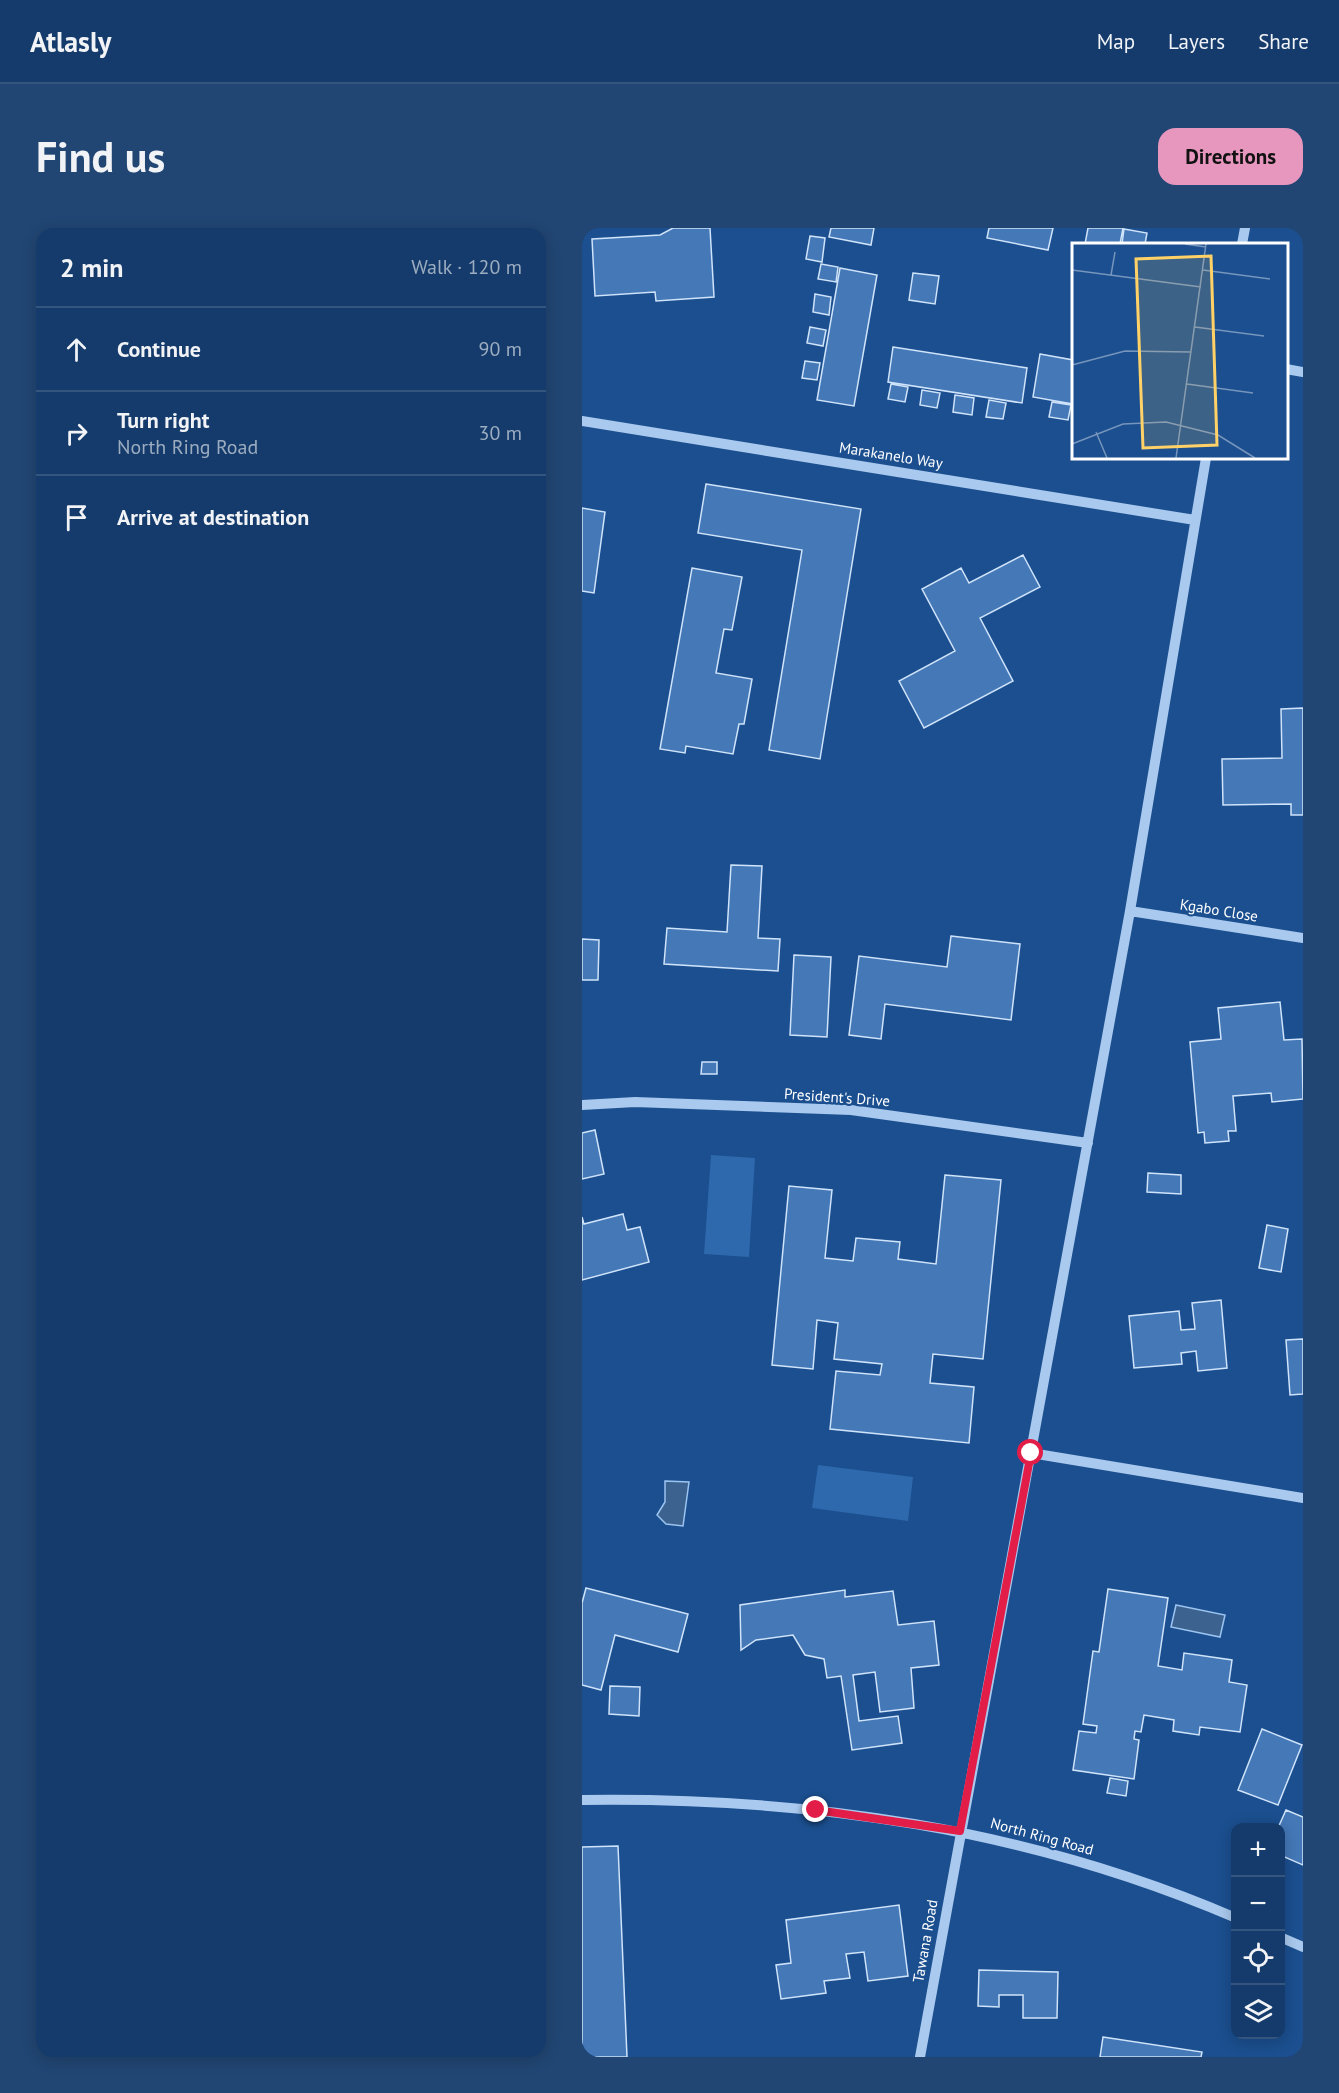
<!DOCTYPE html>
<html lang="en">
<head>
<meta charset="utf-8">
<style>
	:root { --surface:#143b6b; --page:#214673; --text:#f1f3f6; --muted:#9dadc1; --line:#33557e; --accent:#e797bd }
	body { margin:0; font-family:"PT Sans",sans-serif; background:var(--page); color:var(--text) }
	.controls { position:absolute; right:18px; bottom:18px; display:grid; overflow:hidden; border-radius:12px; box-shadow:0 3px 15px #0003 }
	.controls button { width:54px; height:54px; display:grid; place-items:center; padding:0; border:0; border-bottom:2px solid var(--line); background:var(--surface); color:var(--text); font:30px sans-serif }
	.stop { position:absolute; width:18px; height:18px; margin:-14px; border:4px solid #e11d48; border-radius:50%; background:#fff }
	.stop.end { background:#e11d48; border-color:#fff; box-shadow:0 2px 6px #0008 }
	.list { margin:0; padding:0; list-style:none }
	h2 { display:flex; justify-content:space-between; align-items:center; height:78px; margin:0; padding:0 24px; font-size:26px }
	h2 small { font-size:20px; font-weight:400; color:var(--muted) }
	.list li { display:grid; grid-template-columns:39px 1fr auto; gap:18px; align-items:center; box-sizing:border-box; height:84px; padding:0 24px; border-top:2px solid var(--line) }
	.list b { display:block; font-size:22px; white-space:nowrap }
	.list p { margin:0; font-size:20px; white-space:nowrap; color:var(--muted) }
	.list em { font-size:20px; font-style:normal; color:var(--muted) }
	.icon { flex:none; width:33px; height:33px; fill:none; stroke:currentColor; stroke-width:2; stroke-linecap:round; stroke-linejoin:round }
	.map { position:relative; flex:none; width:721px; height:1829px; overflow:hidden; border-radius:18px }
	header { display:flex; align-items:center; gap:36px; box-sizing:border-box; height:84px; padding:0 30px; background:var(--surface); border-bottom:2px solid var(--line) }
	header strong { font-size:28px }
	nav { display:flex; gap:33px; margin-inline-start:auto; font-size:21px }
	.intro { display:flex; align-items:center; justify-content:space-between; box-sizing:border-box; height:144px; padding:0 36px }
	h1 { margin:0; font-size:42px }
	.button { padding:15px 27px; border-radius:18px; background:var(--accent); color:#111; font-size:21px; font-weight:700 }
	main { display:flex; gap:36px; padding:0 36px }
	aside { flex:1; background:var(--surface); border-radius:18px; box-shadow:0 3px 15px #0003 }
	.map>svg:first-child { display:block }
</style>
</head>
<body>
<header>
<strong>Atlasly</strong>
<nav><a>Map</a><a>Layers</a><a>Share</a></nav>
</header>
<div class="intro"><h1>Find us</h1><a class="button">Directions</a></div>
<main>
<aside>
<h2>2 min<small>Walk · 120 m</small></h2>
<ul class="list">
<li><svg class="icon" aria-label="ahead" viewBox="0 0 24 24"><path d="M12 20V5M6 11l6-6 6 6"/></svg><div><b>Continue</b></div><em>90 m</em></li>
<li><svg class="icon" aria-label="right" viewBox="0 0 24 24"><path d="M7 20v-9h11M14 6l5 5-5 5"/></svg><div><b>Turn right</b><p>North Ring Road</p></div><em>30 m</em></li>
<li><svg class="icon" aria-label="arrive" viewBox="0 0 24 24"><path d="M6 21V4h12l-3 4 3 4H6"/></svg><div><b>Arrive at destination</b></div></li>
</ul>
</aside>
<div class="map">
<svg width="721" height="1829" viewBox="0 0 721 1829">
	<rect width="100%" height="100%" fill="#1b4f8f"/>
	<path fill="#2e69ad" d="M129 927 173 930 167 1029 122 1026Z
		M236 1237 331 1249 326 1293 230 1280Z"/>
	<path fill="#3c6290" stroke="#9cc4f0" stroke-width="1.5" d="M83 1253 107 1254 101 1298 84 1296 75 1287 83 1274Z
		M594 1377 643 1387 638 1409 589 1399Z"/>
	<path fill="#4478b7" stroke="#cfe3fa" stroke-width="1.5" d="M91 0H128L132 69 74 73 73 64 13 68 10 11 78 7Z
		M249 0H292L289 17 247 9Z
		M407 0H471L466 22 405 10Z
		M506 0H541L538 16H503Z
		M542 1 565 5 563 16H540Z
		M228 8 243 10 240 34 224 31Z
		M239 36 256 39 254 54 236 51Z
		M258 40 295 47 272 178 235 172Z
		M331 45 357 48 353 76 327 72Z
		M233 66 249 69 247 87 231 84Z
		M228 99 244 102 241 118 225 115Z
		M311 119 445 140 440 175 306 154Z
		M458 126 491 132V176L451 169Z
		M223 133 238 135 235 152 220 150Z
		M309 156 326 159 323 174 306 171Z
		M340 162 358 165 355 180 338 177Z
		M373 167 392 170 390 187 371 184Z
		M407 172 424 175 421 191 404 189Z
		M470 174 489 177 486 192 467 189Z
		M124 256 279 281 238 531 187 522 220 322 116 305Z
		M0 280 23 284 12 365 0 363Z
		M441 327 458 359 398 390 431 453 342 500 317 453 373 423 340 361 379 340 387 355Z
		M110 340 160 349 150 402 142 401 134 445 170 451 162 496H157L151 526 104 518 103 525 78 521Z
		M721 480V587H709V576L641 577 640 531 700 530 699 481Z
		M149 637 180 638 176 710 198 711 196 743 82 736 85 700 145 704Z
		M369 708 438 716 429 792 303 776 299 811 267 807 277 728 365 739Z
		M0 711 17 712 16 752H0Z
		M212 727 249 729 245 809 208 807Z
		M698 774 702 812 720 811 721 871 690 874 689 865 651 868 654 903H646L647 913 623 915 622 904 616 905 608 814 639 811 636 780Z
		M120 834H135V846H119Z
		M13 902 22 946 0 951V905Z
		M566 945 599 947V966L565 964Z
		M363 947 419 952 401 1131 351 1126 348 1155 392 1159 387 1215 248 1201 254 1143 298 1147 300 1136 252 1131 256 1095 235 1092 231 1141 190 1137 207 958 250 962 243 1030 271 1033 274 1010 318 1014 316 1031 354 1036Z
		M41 986 45 1002 58 999 67 1034 0 1052V989L2 996Z
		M685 997 706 1001 699 1044 677 1040Z
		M639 1072 645 1140 616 1143 614 1123 599 1125 600 1136 552 1140 547 1088 597 1083 599 1102 613 1101 610 1075Z
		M721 1111V1166L708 1167 704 1112Z
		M4 1360 106 1386 96 1424 33 1407 19 1462 0 1457V1375Z
		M526 1361 586 1370 576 1438 600 1442 602 1425 650 1432 647 1454 665 1457 658 1504 618 1499 617 1507 591 1503 592 1492 562 1487 559 1504 553 1503 552 1511 557 1512 552 1551 491 1542 497 1503 514 1505 515 1498 501 1496 511 1423 517 1424Z
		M263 1362V1369L311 1363 316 1397 352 1393 357 1437 329 1440 332 1480 298 1484 293 1444 271 1447 277 1493 316 1488 320 1515 270 1522 259 1448 245 1450 242 1431 223 1427 211 1407 174 1412 159 1422 158 1377Z
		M28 1458 58 1459 57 1488 27 1486Z
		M680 1501 720 1517 696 1577 656 1562Z
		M528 1550 546 1553 544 1568 525 1565Z
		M704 1582 721 1589V1637L698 1627V1600H696Z
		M36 1618 45 1829H0V1619Z
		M317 1677 326 1748 286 1753 282 1724 264 1726 268 1750 242 1753 244 1765 199 1771 194 1737 209 1735 204 1692Z
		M397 1742 476 1744 475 1790H441V1767H417V1779L396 1778Z
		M521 1809 620 1824 619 1829H518Z"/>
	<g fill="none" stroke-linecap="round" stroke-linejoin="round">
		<path stroke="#a9c9ee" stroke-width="10" d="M660 16 663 0
			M704 141 721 144
			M0 193 613 292
			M548 683 721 710
			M0 877 53 874 269 882 506 915
			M449 1225 721 1270
			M0 1572C226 1569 445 1600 654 1690
			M698 1709 721 1719
			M338 1829 548 683 624 230"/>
	</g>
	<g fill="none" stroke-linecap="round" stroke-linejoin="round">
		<path stroke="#e11d48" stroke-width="8" d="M234 1582 378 1603 449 1225"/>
	</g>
	<g text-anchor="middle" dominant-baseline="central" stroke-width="4.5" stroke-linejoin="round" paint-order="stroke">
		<g font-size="15" fill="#fff" stroke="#1b4f8f">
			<text transform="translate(309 227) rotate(9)">Marakanelo Way</text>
			<text transform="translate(637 682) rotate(9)">Kgabo Close</text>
			<text transform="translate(255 869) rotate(4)">President's Drive</text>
			<text transform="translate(460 1608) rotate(15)">North Ring Road</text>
			<text transform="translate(343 1713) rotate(-80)">Tawana Road</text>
		</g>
	</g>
	<g transform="translate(490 15)">
		<rect width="216" height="216" fill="#1b4f8f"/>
		<path fill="none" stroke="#7695bc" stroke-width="1.5" d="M113 1 134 4M0 27 129 44M131 27 198 36M39 32 43 9M123 84 192 93M0 122 53 108 119 109M115 141 181 150M24 189 35 215M0 201 51 181 94 179 146 192 183 215M104 215 134 1"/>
		<path fill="#ffd166" fill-opacity="0.15" stroke="#ffd166" stroke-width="3" d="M139 13 145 202 71 205 64 16Z"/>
		<rect width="216" height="216" fill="none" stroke="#fff" stroke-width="3"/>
	</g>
</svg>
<div class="controls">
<button>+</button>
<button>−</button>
<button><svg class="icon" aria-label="locate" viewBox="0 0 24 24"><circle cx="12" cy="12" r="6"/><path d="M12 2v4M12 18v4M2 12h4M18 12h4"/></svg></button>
<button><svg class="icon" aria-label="layers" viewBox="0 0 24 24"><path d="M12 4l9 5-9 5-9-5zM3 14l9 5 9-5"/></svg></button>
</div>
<div class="stop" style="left:449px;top:1225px"></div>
<div class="stop end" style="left:234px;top:1582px"></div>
</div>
</main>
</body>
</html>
